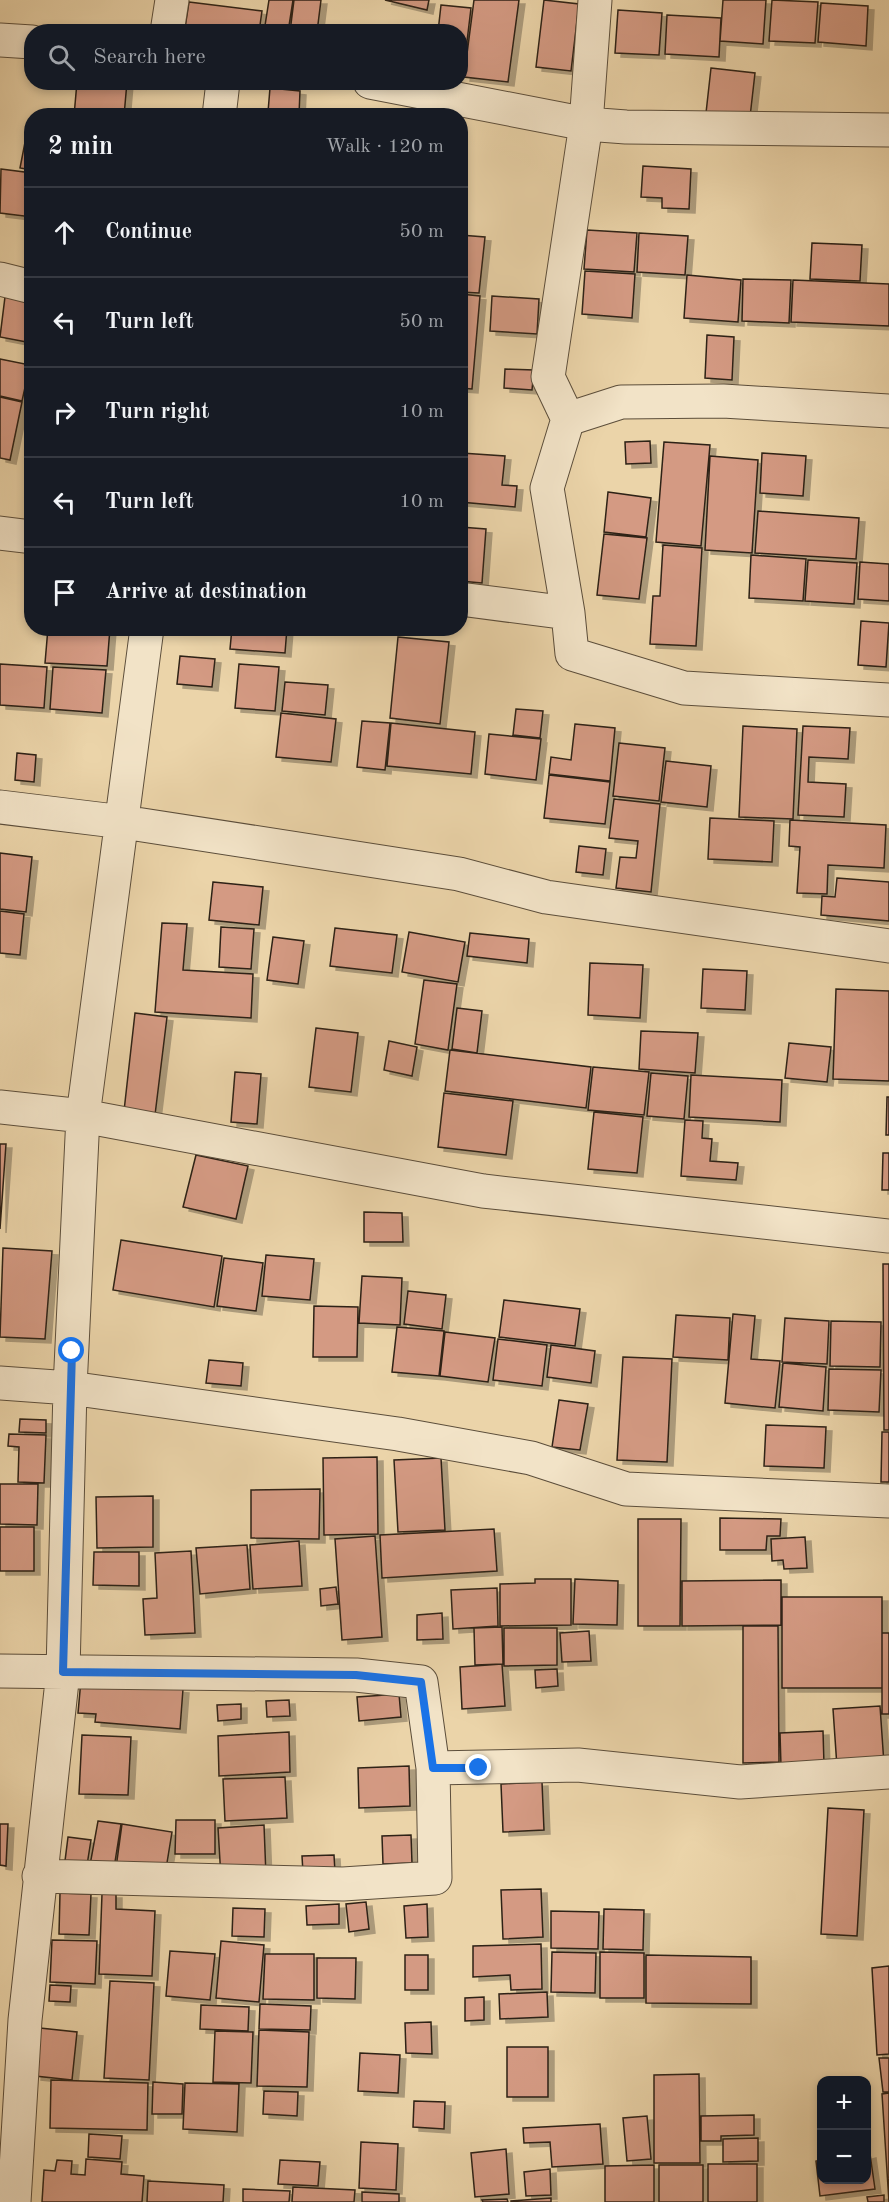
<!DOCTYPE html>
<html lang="en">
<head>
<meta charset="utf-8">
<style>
	:root { --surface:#171b24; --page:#242831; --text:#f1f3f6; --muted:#9ea1a6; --line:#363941 }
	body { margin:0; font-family:"Old Standard TT",serif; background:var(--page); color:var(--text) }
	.controls { position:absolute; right:18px; bottom:18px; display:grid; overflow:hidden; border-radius:12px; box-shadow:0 3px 9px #0003 }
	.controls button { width:54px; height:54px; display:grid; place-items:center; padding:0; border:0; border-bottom:2px solid var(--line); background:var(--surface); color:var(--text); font:30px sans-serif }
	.stop { position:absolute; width:18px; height:18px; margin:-14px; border:4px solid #1a73e8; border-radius:50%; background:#fff }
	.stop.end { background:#1a73e8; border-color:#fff; box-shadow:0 2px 6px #0008 }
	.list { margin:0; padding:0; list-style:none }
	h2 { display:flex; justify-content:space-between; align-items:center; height:78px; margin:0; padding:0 24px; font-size:26px }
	h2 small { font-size:20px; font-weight:400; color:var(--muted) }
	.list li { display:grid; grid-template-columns:39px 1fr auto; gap:18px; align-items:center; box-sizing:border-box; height:90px; padding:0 24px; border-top:2px solid var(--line) }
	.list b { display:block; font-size:22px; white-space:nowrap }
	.list em { font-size:20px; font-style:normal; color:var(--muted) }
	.icon { flex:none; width:33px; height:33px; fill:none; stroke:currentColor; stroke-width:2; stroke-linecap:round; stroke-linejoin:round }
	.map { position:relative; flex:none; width:889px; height:2202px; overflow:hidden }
	.search { position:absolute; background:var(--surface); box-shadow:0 3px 9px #0003; left:24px; top:24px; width:444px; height:66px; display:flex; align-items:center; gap:15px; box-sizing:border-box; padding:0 21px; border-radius:24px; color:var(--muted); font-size:22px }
	.panel { position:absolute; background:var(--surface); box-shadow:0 3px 9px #0003; left:24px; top:108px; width:444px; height:528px; border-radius:24px }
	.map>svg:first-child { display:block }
</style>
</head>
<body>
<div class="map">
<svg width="889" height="2202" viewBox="0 0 889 2202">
	<defs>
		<filter id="shadow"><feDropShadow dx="6" dy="4" stdDeviation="0" flood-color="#0004"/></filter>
	</defs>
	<rect width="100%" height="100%" fill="#ebd4a9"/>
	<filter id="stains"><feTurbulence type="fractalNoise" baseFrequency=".00333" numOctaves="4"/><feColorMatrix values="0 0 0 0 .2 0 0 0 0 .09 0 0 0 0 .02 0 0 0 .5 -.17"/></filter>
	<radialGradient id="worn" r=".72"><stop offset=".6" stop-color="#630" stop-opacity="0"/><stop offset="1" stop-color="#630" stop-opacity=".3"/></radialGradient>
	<path fill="#d49a83" stroke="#2d2116" stroke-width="1.5" filter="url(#shadow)" d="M269 0H293L288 32H264Z
		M294 0H321L317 32H290Z
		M385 0H429L427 10Z
		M474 0H519L508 82 464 77Z
		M544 0 579 4 571 71 536 67Z
		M723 0H766L763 44 720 41Z
		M772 0 818 2 815 43 769 41Z
		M189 2 262 11 259 32H212L185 28Z
		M821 3 868 6 866 46 818 42Z
		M441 5 471 8 465 58H460V32H438Z
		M618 10 662 13 659 55 615 53Z
		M667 15 721 18 719 57 665 54Z
		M711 68 755 73 750 117 706 113Z
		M77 82H127L124 116H74Z
		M270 88 300 91 299 115 268 112Z
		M28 127H32V170L20 168Z
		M643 166 691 169 689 209 662 208V198L641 197Z
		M1 169 32 173V217L0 213Z
		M587 230 637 233 634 272 584 269Z
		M639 233 688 236 685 275 637 272Z
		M460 235 485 237 479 293 460 292Z
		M812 243 862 245 860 281 810 279Z
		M585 271 635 274 632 318 582 314Z
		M687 275 741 280 738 322 684 318Z
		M743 279 791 280 789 323 742 321Z
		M793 280 889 284V326L791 322Z
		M460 294 480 296 472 389 460 388Z
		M492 296 539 299 537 334 490 331Z
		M5 297 32 303V343L0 337Z
		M707 335 734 337 732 380 705 378Z
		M0 359 30 365 22 401 0 396Z
		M505 369 534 370 532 390 504 388Z
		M0 397 22 402 10 460 0 458Z
		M650 441 651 463 626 464 625 442Z
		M664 442 710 445 701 546 656 542Z
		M461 453 505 456 502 485 517 486 515 507 460 502Z
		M762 453 806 456 803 496 760 493Z
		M710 456 758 460 752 553 705 550Z
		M32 484V509L26 508Z
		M608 492 651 498 646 537 604 532Z
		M758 511 859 518 856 559 755 553Z
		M460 527 486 529 482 583 460 581Z
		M604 534 647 538 639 599 597 595Z
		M663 545 702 548 696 646 650 644 653 596H660Z
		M751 555 806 559 803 601 749 598Z
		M808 560 857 563 854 604 805 601Z
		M860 562 889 564V601L858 599Z
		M861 621 889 623 886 667 858 665Z
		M48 628H110L107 666 45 663Z
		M232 628H287L285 653 230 649Z
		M398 637 449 642 440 724 390 718Z
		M180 656 215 659 212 687 177 684Z
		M0 664 47 667 44 708 0 705Z
		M239 664 279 667 275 711 235 708Z
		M53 667 106 670 102 713 50 709Z
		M285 682 328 685 325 715 282 711Z
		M516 709 543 711 540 738 513 735Z
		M281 713 336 719 331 762 276 757Z
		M362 721 390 723 385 770 357 767Z
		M391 723 475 732 471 774 387 766Z
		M575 724 615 728 610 781 549 774 551 757 571 760Z
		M743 726 797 729 793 819 739 817Z
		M803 726 850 728 848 759 809 757 808 782 846 784 844 817 798 815Z
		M489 734 541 739 536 780 485 774Z
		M619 743 665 748 659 801 613 796Z
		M17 753 36 755 34 782 15 780Z
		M666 761 711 766 707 807 661 802Z
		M549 775 610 782 605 824 544 818Z
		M614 799 660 804 651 892 616 888 620 857 636 858 638 841 609 838Z
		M710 818 774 821 772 862 708 859Z
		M790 820 886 825 884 868 828 865 827 894 797 893 800 847 789 846Z
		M579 846 606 849 603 875 576 872Z
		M0 853 32 857 26 912 0 909Z
		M837 878 889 882V921L821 915 822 896 835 897Z
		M213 882 263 887 259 925 209 920Z
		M0 911 24 914 20 955 0 953Z
		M162 923 187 924 183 970 253 974 251 1018 155 1012Z
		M221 927 254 929 251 969 219 967Z
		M335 928 397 935 392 973 330 966Z
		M409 932 465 942 458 982 402 972Z
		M470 933 529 939 527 963 467 956Z
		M273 937 304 941 298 984 267 980Z
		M590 963 643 965 640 1018 588 1015Z
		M703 969 747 971 745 1010 701 1008Z
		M424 980 457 984 448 1050 415 1044Z
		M836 989 889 991V1081L833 1079Z
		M457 1008 482 1011 477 1053 452 1049Z
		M135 1013 167 1017 155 1115 124 1111Z
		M316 1028 358 1033 351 1092 309 1087Z
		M641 1031 698 1033 695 1073 639 1069Z
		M389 1041 417 1047 412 1076 384 1070Z
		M789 1043 831 1047 827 1082 785 1078Z
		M450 1050 591 1067 586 1108 445 1091Z
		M593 1067 649 1072 644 1115 588 1110Z
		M235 1072 261 1074 257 1124 231 1122Z
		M651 1073 688 1076 684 1119 647 1116Z
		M691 1075 782 1080 780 1122 689 1117Z
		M444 1093 513 1101 506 1155 438 1147Z
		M887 1097H889V1135H886Z
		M594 1112 643 1117 637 1173 588 1169Z
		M685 1120 703 1121 702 1138 712 1139 710 1161 738 1163 736 1180 681 1176Z
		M0 1144H6L0 1229Z
		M883 1153H889V1190H882Z
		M196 1155 248 1166 236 1219 183 1207Z
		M364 1212 402 1213 403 1242H364Z
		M121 1240 222 1256 214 1307 113 1290Z
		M3 1248 52 1251 45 1339 0 1337Z
		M266 1255 314 1259 310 1300 262 1296Z
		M224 1258 263 1263 256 1311 217 1306Z
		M883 1264H889V1430H884Z
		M362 1276 402 1278 400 1325 359 1323Z
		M408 1291 446 1295 442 1329 404 1324Z
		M504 1300 580 1309 575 1346 499 1337Z
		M314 1306 358 1307 357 1357H313Z
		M733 1314 755 1316 751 1359 780 1361 775 1408 725 1403Z
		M676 1315 730 1318 728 1360 673 1357Z
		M785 1318 829 1321 827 1364 782 1362Z
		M831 1321 881 1322 880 1367 830 1366Z
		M397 1327 444 1331 439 1376 392 1372Z
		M445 1332 495 1338 488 1382 440 1376Z
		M498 1339 547 1345 542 1386 493 1380Z
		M551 1345 595 1351 591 1383 547 1377Z
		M623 1357 672 1359 667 1462 617 1460Z
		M209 1360 243 1363 241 1386 206 1383Z
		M783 1363 826 1367 823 1411 779 1407Z
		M829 1369 881 1370 879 1412 828 1410Z
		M559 1400 588 1404 580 1450 552 1447Z
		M20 1419 46 1420V1433L19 1432Z
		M766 1425 826 1427 824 1468 764 1466Z
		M882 1432H889V1482H881Z
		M9 1434 46 1435 44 1483 18 1482 19 1447 8 1446Z
		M377 1457 378 1534 324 1535 323 1458Z
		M441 1458 445 1530 398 1532 394 1460Z
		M0 1484H38L37 1525 0 1524Z
		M320 1489 319 1539 251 1538V1490Z
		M153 1496V1547L97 1548 96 1497Z
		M720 1518 781 1519 780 1536H767L766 1550H720Z
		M638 1519H681L680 1626H638Z
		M0 1527H34V1571H0Z
		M494 1529 497 1571 382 1578 380 1535Z
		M375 1536 382 1637 342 1640 335 1539Z
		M805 1537 807 1568 784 1569 783 1560 772 1561 771 1539Z
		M299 1541 302 1586 253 1589 250 1545Z
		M247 1545 250 1589 200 1594 196 1548Z
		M191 1551 195 1633 145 1635 143 1599 157 1598 155 1553Z
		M94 1552H139V1586L93 1585Z
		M535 1579H571V1625L500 1626V1584L535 1583Z
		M575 1579 618 1581 617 1625 573 1624Z
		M781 1580V1625L682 1626V1581Z
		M336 1587 338 1604 321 1606 320 1589Z
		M497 1588 498 1626 453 1629 451 1590Z
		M782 1597H882V1688H782Z
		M442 1613 443 1639 417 1640V1615Z
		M743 1626H778L779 1762 743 1763Z
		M502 1627 503 1664 475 1665 474 1628Z
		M504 1628H557V1665L504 1666Z
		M589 1631 591 1661 562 1662 560 1633Z
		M882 1633H889V1714H882Z
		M502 1664 505 1706 462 1709 460 1667Z
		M557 1669 558 1686 536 1688 535 1670Z
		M81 1680 183 1689 180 1729 95 1722 96 1714 78 1713Z
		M399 1694 401 1717 359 1721 357 1697Z
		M289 1700 290 1716 267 1717 266 1701Z
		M241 1704V1719L218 1721 217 1705Z
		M880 1706 884 1764 837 1767 833 1709Z
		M823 1731 824 1764 781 1766 780 1733Z
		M289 1732 290 1772 219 1776 218 1736Z
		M82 1735 131 1737 128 1795 79 1794Z
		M409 1766 410 1806 359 1808 358 1768Z
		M285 1777 287 1818 225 1821 223 1779Z
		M542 1782 544 1830 503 1832 501 1784Z
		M828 1808 864 1810 857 1936 821 1934Z
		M176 1820H215V1854H175Z
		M98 1821 121 1824 114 1868 90 1865Z
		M0 1824H8L6 1866 0 1865Z
		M122 1824 172 1832 165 1875 116 1868Z
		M264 1825 266 1876 221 1878 218 1828Z
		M411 1835 412 1863 383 1864 382 1836Z
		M68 1837 91 1840 87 1865 65 1861Z
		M334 1855 335 1872 303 1873 302 1856Z
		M541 1889 543 1937 503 1939 501 1890Z
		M60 1893 91 1894 89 1935 59 1934Z
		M102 1894H116V1909L155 1911 152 1976 99 1974Z
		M366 1902 369 1929 349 1932 346 1904Z
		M339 1904V1924L307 1925 306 1906Z
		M427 1904 428 1937 406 1938 404 1906Z
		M233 1908 265 1909 264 1937 232 1936Z
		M604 1909 644 1910 643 1950 603 1949Z
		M551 1911 599 1912 598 1949 551 1948Z
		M52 1940 97 1941 95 1984 50 1982Z
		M221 1941 264 1945 259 2002 216 1998Z
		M541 1944 542 1989 511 1990 510 1975 473 1977V1946Z
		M170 1951 215 1954 210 2000 166 1996Z
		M552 1952 596 1953 595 1993 551 1992Z
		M600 1952 644 1953V1998H600Z
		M265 1954H314V2000L263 1999Z
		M405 1955H428V1990H405Z
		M646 1955 751 1957V2004L646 2003Z
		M317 1958H356L355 1999 317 1998Z
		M889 1966V2054L877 2055 872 1968Z
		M110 1981 154 1983 149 2080 104 2078Z
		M50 1985 71 1986 70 2002 49 2001Z
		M547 1992 548 2017 500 2019 499 1994Z
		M484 1997V2020L465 2021V1998Z
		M260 2004 311 2006 310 2030 259 2029Z
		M201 2005 249 2007 248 2031 200 2029Z
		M431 2022 432 2054 406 2053 405 2023Z
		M40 2028 77 2032 72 2080 35 2076Z
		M259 2030 309 2032 307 2087 257 2086Z
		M215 2031 253 2032 251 2083 213 2082Z
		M507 2047H548V2097H507Z
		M360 2053 400 2055 398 2093 358 2091Z
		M879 2058H889V2092H883Z
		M699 2074 700 2163H654V2075Z
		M51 2080 148 2083 147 2130 50 2128Z
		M153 2082 183 2084 182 2114H152Z
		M185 2083 239 2084 237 2132 183 2129Z
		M264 2091 298 2092 297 2116 263 2114Z
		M889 2093V2202L882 2094Z
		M414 2101 445 2102 444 2129 413 2127Z
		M754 2115V2135L721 2136V2141H701V2116Z
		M647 2116 651 2159 627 2161 623 2118Z
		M600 2124 603 2164 552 2167 550 2142 524 2143 523 2128Z
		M89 2134 122 2136 120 2159 88 2157Z
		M758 2138V2161L723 2162V2139Z
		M361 2142 398 2144 396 2190 359 2188Z
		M506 2149 509 2194 475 2197 471 2153Z
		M870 2154 875 2189 820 2196 816 2161 822 2160V2180H866V2155Z
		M86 2159 122 2162 121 2174 144 2176 142 2202H42L44 2170 55 2171 57 2160 72 2161 71 2174 85 2175Z
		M280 2160 320 2162 318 2186 278 2184Z
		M708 2164H757V2202H708Z
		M654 2165V2202H605V2166Z
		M659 2165H703V2202H659Z
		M550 2169 551 2195 526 2196 524 2172Z
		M148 2181 224 2185 223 2202H147Z
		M293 2187 355 2190 354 2202H292Z
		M243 2189 290 2191 289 2202H243Z
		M362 2192 399 2194V2202H362Z
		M884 2195V2202H868L867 2197Z
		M551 2198V2202H511V2201Z
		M507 2199 508 2202H483L482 2200Z"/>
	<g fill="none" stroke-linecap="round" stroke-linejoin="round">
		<defs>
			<path id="street" d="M167 32 172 0
				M0 40 32 42
				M370 82 586 124 626 127 889 130
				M219 116 223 82
				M0 279 32 287
				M889 411 723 401 621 402 568 419 547 488 568 613 572 654 684 688 889 700
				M568 419 548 377 586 124 595 0
				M0 533 32 537
				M460 599 568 613
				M0 807 123 822 459 874 546 897 889 946
				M0 1107 83 1116 483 1191 889 1236
				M0 1383 70 1388 398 1434 531 1458 626 1489 889 1501
				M0 1671 356 1675 421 1682 433 1768 435 1878 343 1884 39 1876
				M433 1768 578 1765 740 1782 889 1772
				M14 2202 25 2020 63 1672 70 1388 83 1116 147 628"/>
		</defs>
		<use href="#street" stroke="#5c4e3b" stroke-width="35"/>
		<use href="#street" stroke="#f2e3c7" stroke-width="33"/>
	</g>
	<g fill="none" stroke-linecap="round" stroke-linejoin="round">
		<path stroke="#1a73e8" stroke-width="8" d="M72 1351 63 1672 356 1675 421 1682 433 1768H479"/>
	</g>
	<rect width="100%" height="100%" filter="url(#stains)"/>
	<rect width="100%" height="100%" fill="url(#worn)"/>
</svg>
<div class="controls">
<button>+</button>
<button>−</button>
</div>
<div class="stop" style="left:72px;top:1351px"></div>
<div class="stop end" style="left:479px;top:1768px"></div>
<div class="search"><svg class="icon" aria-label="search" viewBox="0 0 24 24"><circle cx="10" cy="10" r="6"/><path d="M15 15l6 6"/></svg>Search here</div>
<section class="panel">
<h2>2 min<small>Walk · 120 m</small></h2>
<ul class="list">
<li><svg class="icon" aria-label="ahead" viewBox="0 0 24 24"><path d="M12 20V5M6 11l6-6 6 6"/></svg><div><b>Continue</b></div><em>50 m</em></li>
<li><svg class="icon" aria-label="left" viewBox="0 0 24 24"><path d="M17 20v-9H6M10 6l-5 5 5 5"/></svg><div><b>Turn left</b></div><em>50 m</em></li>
<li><svg class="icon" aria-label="right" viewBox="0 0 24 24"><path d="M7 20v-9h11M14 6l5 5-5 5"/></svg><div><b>Turn right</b></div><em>10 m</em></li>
<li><svg class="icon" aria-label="left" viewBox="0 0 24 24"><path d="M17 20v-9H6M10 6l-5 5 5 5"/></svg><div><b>Turn left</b></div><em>10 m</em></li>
<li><svg class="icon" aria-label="arrive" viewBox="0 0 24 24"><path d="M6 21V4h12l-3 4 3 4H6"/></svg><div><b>Arrive at destination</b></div></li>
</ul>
</section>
</div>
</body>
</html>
